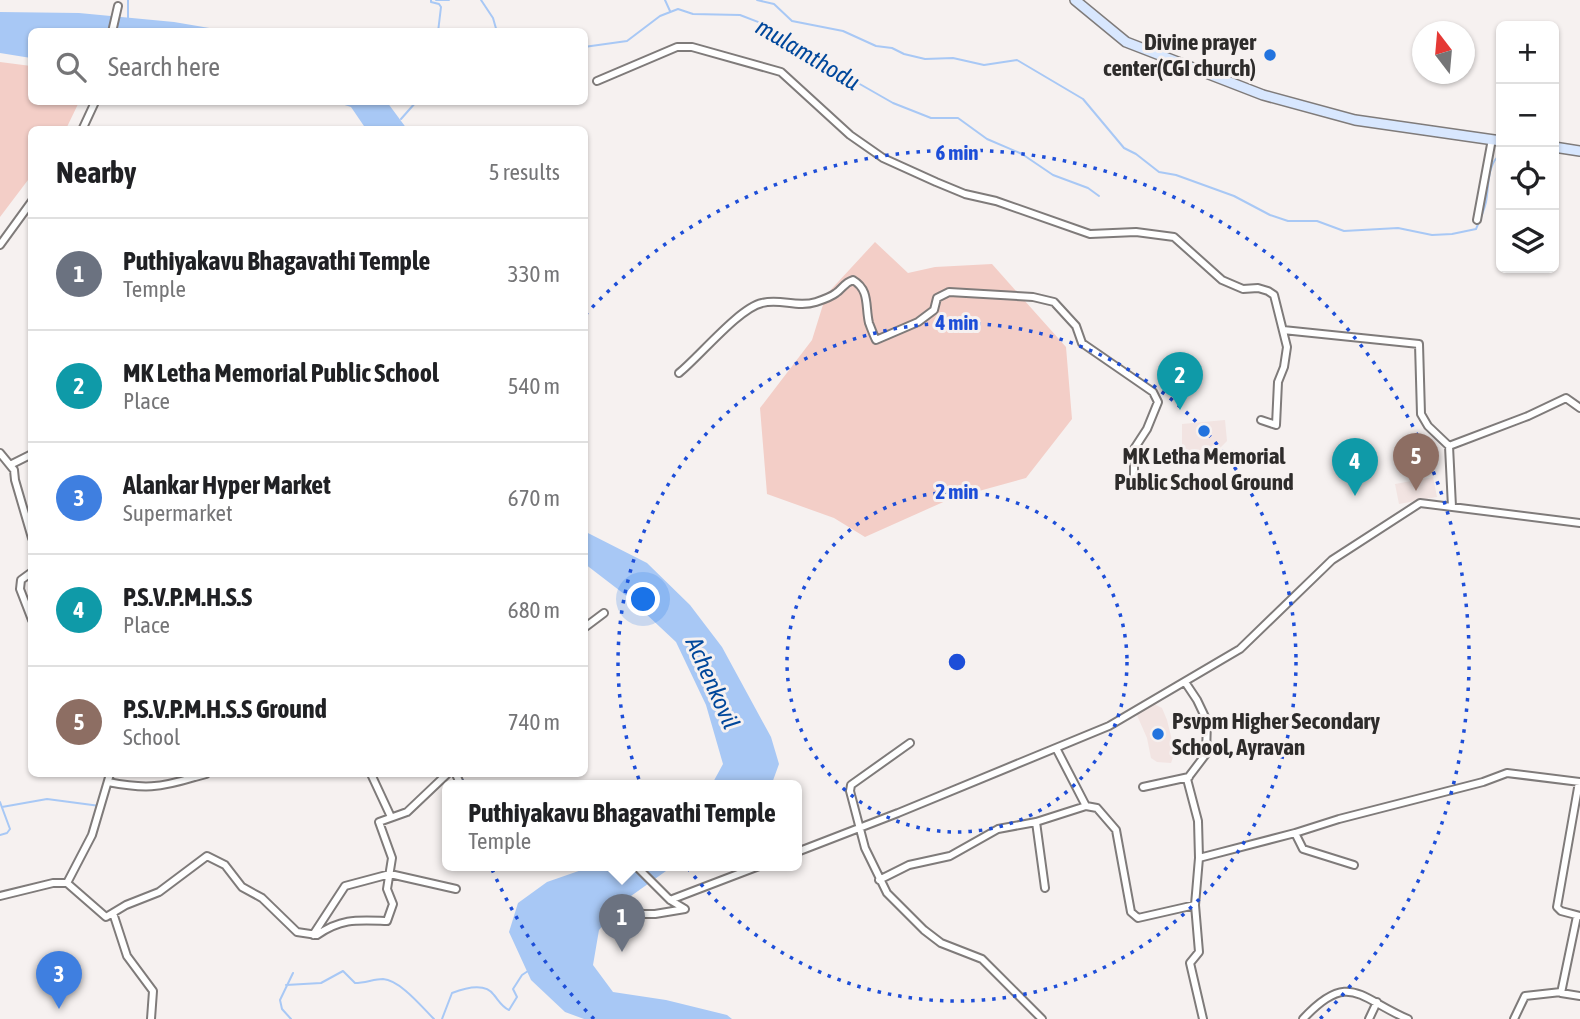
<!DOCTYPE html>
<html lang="en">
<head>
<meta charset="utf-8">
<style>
	:root { --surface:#fff; --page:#f6f6f6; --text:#202124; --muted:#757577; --line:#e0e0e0; --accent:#b45309 }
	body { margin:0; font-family:"Asap Condensed",sans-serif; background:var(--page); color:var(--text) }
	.controls { position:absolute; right:21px; top:21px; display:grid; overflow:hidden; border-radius:10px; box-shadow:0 2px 5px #0004 }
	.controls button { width:63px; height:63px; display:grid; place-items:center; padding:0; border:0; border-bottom:2px solid var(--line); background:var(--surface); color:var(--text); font:35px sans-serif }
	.compass { position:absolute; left:1412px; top:21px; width:63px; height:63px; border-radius:50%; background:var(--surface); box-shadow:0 2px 5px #0004; rotate:344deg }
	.you { position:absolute; left:644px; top:600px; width:24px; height:24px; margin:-18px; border:5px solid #fff; border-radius:50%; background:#1a73e8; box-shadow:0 0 0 10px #1a73e833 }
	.badge { display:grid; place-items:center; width:46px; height:46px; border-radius:50%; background:var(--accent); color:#fff; font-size:23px; font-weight:700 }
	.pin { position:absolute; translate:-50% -58px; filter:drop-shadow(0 2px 4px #0008) }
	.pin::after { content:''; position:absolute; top:37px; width:24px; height:21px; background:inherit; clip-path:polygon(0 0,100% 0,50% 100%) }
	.popup { position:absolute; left:442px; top:780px; width:360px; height:91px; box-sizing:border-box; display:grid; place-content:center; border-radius:10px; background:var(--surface); filter:drop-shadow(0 2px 5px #0005); font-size:23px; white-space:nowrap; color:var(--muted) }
	.popup b { font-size:26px; color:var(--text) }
	.popup::after { content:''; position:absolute; left:50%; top:100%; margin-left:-14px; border:14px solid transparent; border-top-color:var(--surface) }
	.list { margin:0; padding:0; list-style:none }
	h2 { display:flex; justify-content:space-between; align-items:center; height:91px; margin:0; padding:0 28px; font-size:30px }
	h2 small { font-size:23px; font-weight:400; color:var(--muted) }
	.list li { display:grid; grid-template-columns:46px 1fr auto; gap:21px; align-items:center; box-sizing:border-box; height:112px; padding:0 28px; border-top:2px solid var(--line) }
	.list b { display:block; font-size:26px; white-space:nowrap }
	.list p { margin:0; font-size:23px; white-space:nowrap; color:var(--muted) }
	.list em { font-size:23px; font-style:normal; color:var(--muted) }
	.icon { flex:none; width:38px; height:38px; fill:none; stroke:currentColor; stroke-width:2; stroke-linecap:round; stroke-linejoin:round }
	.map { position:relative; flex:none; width:1580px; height:1019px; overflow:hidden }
	.search { position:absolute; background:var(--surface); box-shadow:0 2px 5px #0004; left:28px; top:28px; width:560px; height:77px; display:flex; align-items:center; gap:18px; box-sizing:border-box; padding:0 24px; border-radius:10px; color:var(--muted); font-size:26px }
	.panel { position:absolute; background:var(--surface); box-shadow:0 2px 5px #0004; left:28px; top:126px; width:560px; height:651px; border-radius:10px }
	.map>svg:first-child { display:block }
</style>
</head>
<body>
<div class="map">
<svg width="1580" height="1019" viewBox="0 0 1580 1019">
	<rect width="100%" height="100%" fill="#f6f1f0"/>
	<path fill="#f2e4e2" d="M1225 420 1227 441 1220 448 1182 452V424Z
		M1433 477 1437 497 1399 504 1395 484Z
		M1154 704 1162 708 1167 720 1175 752 1171 763 1157 762 1151 758 1147 738 1136 713Z"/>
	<path fill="#f3cec7" d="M0 62 31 66 32 102H79L66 129 32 130 31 176 0 217Z
		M875 242 908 273 935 267 992 264 1066 347 1072 419 1026 478 950 499 865 537 834 518 767 494 760 408 812 340 826 295Z"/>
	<path fill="#a8c8f5" d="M0 12 79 13 174 22 227 31 32 32 31 58 0 53Z
		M335 102H387L407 129H366L351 107Z
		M584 531 647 563 690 605 722 647 771 737 779 764 771 786H711L723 764 706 705 676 642 628 597 585 564Z
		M593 866H673L624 901 599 930 593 965 613 992 666 1000 727 1015 732 1019H584L565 1012 531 980 509 932 518 903 547 882Z"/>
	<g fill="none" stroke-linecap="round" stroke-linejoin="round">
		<path stroke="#a8c8f5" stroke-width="2" d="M128 0V20
			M431 0V2L439 4 441 7 438 32
			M436 0H449
			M481 0 493 18 497 32
			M665 0 670 11
			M757 0 774 4 792 21 843 31 876 46 892 48 904 54 925 59 953 58 984 65 1017 60 1083 99 1124 148 1136 154 1159 172 1176 175 1234 196 1270 215 1288 221H1317L1344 231 1398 228 1432 235 1452 234 1476 229C1480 220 1484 211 1486 202 1489 186 1487 163 1501 154
			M584 47 627 41 660 16 678 9 693 14 740 15 766 25 787 44 817 58 834 75 851 79 893 103 931 118H958L987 139 1022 154 1053 175 1088 188 1099 196
			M499 102 507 104 514 102
			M401 119 416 102
			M1571 154 1580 155
			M0 802 10 829 7 833 0 835
			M2 807 47 799 100 806
			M286 985 321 983 343 971 355 983C365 983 374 979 383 979 400 980 422 1007 434 1019
			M291 1019 282 1009 280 1000 293 973
			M442 1019 452 993C465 988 485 982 494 995 499 1001 502 1007 509 1010L517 997 513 989 522 975 528 971"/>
		<defs>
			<path id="minor" d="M112 32 118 6
				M597 81 677 47H692L781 72 850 135 883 158 936 182 965 194 996 201 1090 234 1136 232 1174 237 1222 280 1243 289 1258 288 1268 291 1274 295 1287 347 1284 367 1278 382 1276 425 1261 420
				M82 130 95 102
				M1477 220 1492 139
				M0 245 32 201
				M1283 330 1419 344 1421 414 1428 426 1449 446
				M679 373C700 356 739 308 762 303 780 298 797 308 816 302 822 300 831 297 836 293 843 288 844 283 853 280 870 290 865 306 869 323 871 328 873 334 876 340L918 322 934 310 937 298 949 292 1033 297 1054 302 1076 326 1082 343 1153 392 1158 402 1147 429 1134 449V481
				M0 453 14 470 15 480 32 538
				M10 465 32 454
				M1452 507 1449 446 1528 416 1566 398 1580 408
				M32 572 21 580 20 589 32 620
				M584 628 604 613
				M1185 682 1197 700 1207 721 1206 754 1187 779 1198 821 1199 858 1195 905
				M910 743 851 785 850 791 865 848 887 893 924 930 941 943 982 959 1042 1019
				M1056 748 1086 806
				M371 774 391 817
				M456 774 461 786
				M195 777 206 774
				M108 782C144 789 159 788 195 777V774
				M1579 782 1557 907 1561 911 1580 916
				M1143 787 1189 777
				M1036 822 1086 806 1097 808 1116 830 1131 912 1138 918 1195 905 1199 952 1190 963 1203 1019
				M1295 833 1339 819 1483 782 1507 773 1580 782
				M797 852 898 813 1109 726 1240 649 1332 560 1420 503 1580 523
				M1199 858 1295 833 1303 849 1354 865
				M879 880 909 865 950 856 998 829 1036 822 1045 888
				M67 883 92 835 110 774
				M0 896 53 883H67L106 917 126 905 159 892 207 856 225 865 242 887 262 898 297 932 317 935C342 918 357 920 387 921L393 904 387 889 392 858 379 822 407 812 447 774
				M670 900 759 866
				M113 913 127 956 153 991 151 1019
				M613 914H655L685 909 670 900 636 866
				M1577 916 1561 993 1580 996
				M313 935 345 886 390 874 456 889
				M1303 1019C1349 969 1360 999 1408 1019
				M1369 1019 1377 1002
				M1514 1019 1525 996 1561 992"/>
			<path id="secondary" d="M1075 0 1126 42 1263 95 1355 120 1501 141
				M1554 147 1580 151"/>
		</defs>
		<use href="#minor" stroke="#7f7b7a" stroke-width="10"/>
		<use href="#secondary" stroke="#7f7b7a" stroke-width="12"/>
		<use href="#minor" stroke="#fff" stroke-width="6"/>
		<use href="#secondary" stroke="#d8e7fe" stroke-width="9"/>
	</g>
	<g fill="none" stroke="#1d4ed8" stroke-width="3.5" stroke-dasharray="3.5 7">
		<circle cx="957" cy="662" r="170"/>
		<circle cx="957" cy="662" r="339"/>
		<path d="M594 1019A509 509 0 0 1 461 777M585 315A509 509 0 1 1 1320 1019"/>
	</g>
	<g fill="#2273de" stroke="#f6f1f0" stroke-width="2.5">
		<circle cx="1270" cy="55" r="7"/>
		<circle cx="1204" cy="431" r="7"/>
		<circle cx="1158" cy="734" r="7"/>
	</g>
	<g text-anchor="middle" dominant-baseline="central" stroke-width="6" stroke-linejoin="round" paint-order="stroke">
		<g font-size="23" font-weight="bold" fill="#2e2c2b" stroke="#f6f1f0" text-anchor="end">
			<text x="1256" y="42">Divine prayer<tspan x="1256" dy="26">center(CGI church)</tspan></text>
			<text x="1204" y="456" text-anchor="middle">MK Letha Memorial<tspan x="1204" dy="26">Public School Ground</tspan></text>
			<text x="1172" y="721" text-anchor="start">Psvpm Higher Secondary<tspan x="1172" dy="26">School, Ayravan</tspan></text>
		</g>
		<g font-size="24" font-style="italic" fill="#00479b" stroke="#f6f1f0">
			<text transform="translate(808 54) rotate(31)">mulamthodu</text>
			<text transform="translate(713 683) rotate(66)">Achenkovil</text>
		</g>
	</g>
	<circle cx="957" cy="662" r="10" fill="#1d4ed8" stroke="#f6f1f0" stroke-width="3.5"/>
	<g font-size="21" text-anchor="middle" font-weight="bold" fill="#1d4ed8" stroke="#f6f1f0" stroke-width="6" stroke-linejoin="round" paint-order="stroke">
		<text x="957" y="160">6 min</text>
		<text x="957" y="330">4 min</text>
		<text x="957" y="499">2 min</text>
	</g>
</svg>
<div class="controls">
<button>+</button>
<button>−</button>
<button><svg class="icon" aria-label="locate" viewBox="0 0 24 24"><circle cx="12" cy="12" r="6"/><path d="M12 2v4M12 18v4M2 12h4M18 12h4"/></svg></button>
<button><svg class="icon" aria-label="layers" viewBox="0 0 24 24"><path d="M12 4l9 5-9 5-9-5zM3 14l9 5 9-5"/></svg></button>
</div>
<svg class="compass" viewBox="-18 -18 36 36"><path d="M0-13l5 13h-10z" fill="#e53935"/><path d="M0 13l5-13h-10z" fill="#757577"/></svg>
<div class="you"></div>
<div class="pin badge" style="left:622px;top:952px;background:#6b7280">1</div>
<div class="popup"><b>Puthiyakavu Bhagavathi Temple</b>Temple</div>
<div class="pin badge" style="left:1180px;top:410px;background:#0f9aa8">2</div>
<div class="pin badge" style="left:59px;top:1009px;background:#3f7fe0">3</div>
<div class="pin badge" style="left:1355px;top:496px;background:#0f9aa8">4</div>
<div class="pin badge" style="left:1416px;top:491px;background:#8d6e63">5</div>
<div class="search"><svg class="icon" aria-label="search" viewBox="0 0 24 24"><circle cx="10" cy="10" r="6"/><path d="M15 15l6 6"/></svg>Search here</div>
<section class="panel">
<h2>Nearby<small>5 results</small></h2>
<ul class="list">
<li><span class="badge" style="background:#6b7280">1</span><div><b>Puthiyakavu Bhagavathi Temple</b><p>Temple</p></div><em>330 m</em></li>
<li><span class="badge" style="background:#0f9aa8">2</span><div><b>MK Letha Memorial Public School</b><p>Place</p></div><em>540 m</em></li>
<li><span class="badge" style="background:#3f7fe0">3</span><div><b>Alankar Hyper Market</b><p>Supermarket</p></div><em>670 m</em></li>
<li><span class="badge" style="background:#0f9aa8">4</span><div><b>P.S.V.P.M.H.S.S</b><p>Place</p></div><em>680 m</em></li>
<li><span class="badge" style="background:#8d6e63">5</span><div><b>P.S.V.P.M.H.S.S Ground</b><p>School</p></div><em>740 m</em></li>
</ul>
</section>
</div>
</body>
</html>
